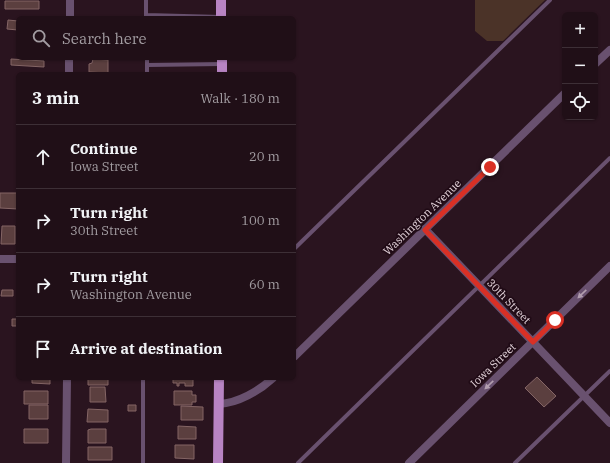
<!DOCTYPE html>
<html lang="en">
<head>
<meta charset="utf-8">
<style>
	:root { --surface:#200f17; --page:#2d1d24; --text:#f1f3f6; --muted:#a29ca1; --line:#3d2f36 }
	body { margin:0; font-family:"IBM Plex Serif",serif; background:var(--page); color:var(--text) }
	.controls { position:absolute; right:12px; top:12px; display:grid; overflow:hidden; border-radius:6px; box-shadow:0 1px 3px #0004 }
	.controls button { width:36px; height:36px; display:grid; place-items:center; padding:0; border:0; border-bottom:1px solid var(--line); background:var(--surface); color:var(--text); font:20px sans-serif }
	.stop { position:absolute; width:12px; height:12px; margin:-9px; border:3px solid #d93025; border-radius:50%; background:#fff }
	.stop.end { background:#d93025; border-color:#fff; box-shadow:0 1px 4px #0008 }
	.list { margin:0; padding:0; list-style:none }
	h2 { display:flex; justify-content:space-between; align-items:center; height:52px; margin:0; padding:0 16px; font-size:17px }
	h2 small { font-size:13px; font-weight:400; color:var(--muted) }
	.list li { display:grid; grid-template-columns:26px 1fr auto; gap:12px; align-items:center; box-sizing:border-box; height:64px; padding:0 16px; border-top:1px solid var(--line) }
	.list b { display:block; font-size:15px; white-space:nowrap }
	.list p { margin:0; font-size:13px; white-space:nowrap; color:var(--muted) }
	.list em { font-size:13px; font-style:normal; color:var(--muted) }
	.icon { flex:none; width:22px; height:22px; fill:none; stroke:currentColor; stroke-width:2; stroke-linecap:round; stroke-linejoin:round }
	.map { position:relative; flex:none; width:610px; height:463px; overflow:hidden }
	.search { position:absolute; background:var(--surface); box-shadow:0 1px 3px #0004; left:16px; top:16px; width:280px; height:44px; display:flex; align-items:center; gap:10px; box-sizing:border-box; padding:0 14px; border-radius:6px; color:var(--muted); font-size:15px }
	.panel { position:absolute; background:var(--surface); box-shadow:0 1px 3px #0004; left:16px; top:72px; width:280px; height:308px; border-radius:6px }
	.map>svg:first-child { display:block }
</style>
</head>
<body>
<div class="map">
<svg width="610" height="463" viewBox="0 0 610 463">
	<rect width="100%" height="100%" fill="#2a141f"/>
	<path fill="#4b3328" d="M475 0H545L503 41H487L475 31Z"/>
	<path fill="#5b3f3f" stroke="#846565" d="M5 1H39V9H5Z
		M8 20 18 21V30L7 29Z
		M11 59 44 61V67L11 65Z
		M93 59 108 60V73L89 72V64L92 63Z
		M18 191V209L0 208V193H18Z
		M2 226H15V244H1Z
		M2 290H13V296H1Z
		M12 319H18V326H12Z
		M537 377 556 396 544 407 525 388Z
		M32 378H50V384L32 383Z
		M88 378H108V385H88Z
		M173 378H193V386H185V383H179V386H177V383H173Z
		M90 387H105L106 402H90Z
		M24 391H48V404H24Z
		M174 391H192V395H196V402H192V405H174Z
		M29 405H48V419H29Z
		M128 405H136V411H128Z
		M181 406 203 407V420H181Z
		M88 409 108 410V422H87Z
		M178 426 196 427V439H178Z
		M24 429H48V443H24Z
		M91 429H106V443H88V430Z
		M175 445H194V459L175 458Z
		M88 447H112V460H88Z"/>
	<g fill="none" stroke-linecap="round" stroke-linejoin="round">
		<path stroke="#69516f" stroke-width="4" d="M146 15 221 17
			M146 18V0
			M147 58V74
			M147 65 222 64
			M294 249 550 0
			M143 378V463
			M298 463 610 158
			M515 463 610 371"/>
		<path stroke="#69516f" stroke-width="8" d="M70 18V0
			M595 64 610 50
			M69 74V58
			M425 229 610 423
			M0 259H18
			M294 357 565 93
			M219 404C238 403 259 391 273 378
			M66 463 67 378
			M409 463 610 266"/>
		<path stroke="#b884c3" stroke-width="10" d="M221 18V0
			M222 58V74
			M218 463 219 378"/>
	</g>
	<defs><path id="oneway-solid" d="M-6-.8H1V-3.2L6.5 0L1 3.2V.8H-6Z"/></defs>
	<g fill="#b29eaf">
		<use href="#oneway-solid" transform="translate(582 294) rotate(136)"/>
		<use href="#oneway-solid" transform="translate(489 385) rotate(136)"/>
	</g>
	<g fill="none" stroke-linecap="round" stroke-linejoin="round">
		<path stroke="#d93025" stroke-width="5" d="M490 167 425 230 533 342 555 320"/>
	</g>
	<g text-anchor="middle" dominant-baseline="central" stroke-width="3.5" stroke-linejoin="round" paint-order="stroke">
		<g font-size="11" fill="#e2d2d9" stroke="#200b16">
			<text transform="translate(422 217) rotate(-44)">Washington Avenue</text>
			<text transform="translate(509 301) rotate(46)">30th Street</text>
			<text transform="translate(493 365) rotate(-44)">Iowa Street</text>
		</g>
	</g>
</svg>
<div class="controls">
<button>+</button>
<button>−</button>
<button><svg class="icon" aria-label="locate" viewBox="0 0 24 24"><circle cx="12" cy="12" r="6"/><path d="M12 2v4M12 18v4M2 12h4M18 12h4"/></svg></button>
</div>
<div class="stop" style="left:555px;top:320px"></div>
<div class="stop end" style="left:490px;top:167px"></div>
<div class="search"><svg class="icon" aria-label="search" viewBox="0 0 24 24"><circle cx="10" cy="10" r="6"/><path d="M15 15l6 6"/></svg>Search here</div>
<section class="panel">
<h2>3 min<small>Walk · 180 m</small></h2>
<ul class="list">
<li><svg class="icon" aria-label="ahead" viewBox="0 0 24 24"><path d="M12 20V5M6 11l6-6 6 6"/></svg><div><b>Continue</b><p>Iowa Street</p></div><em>20 m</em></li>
<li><svg class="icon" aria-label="right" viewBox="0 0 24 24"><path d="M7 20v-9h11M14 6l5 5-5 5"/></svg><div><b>Turn right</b><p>30th Street</p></div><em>100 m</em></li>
<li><svg class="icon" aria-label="right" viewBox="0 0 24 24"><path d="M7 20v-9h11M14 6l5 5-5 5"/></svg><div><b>Turn right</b><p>Washington Avenue</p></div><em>60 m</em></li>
<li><svg class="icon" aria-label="arrive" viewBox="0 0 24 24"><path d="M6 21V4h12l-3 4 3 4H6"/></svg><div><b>Arrive at destination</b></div></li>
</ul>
</section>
</div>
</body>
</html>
